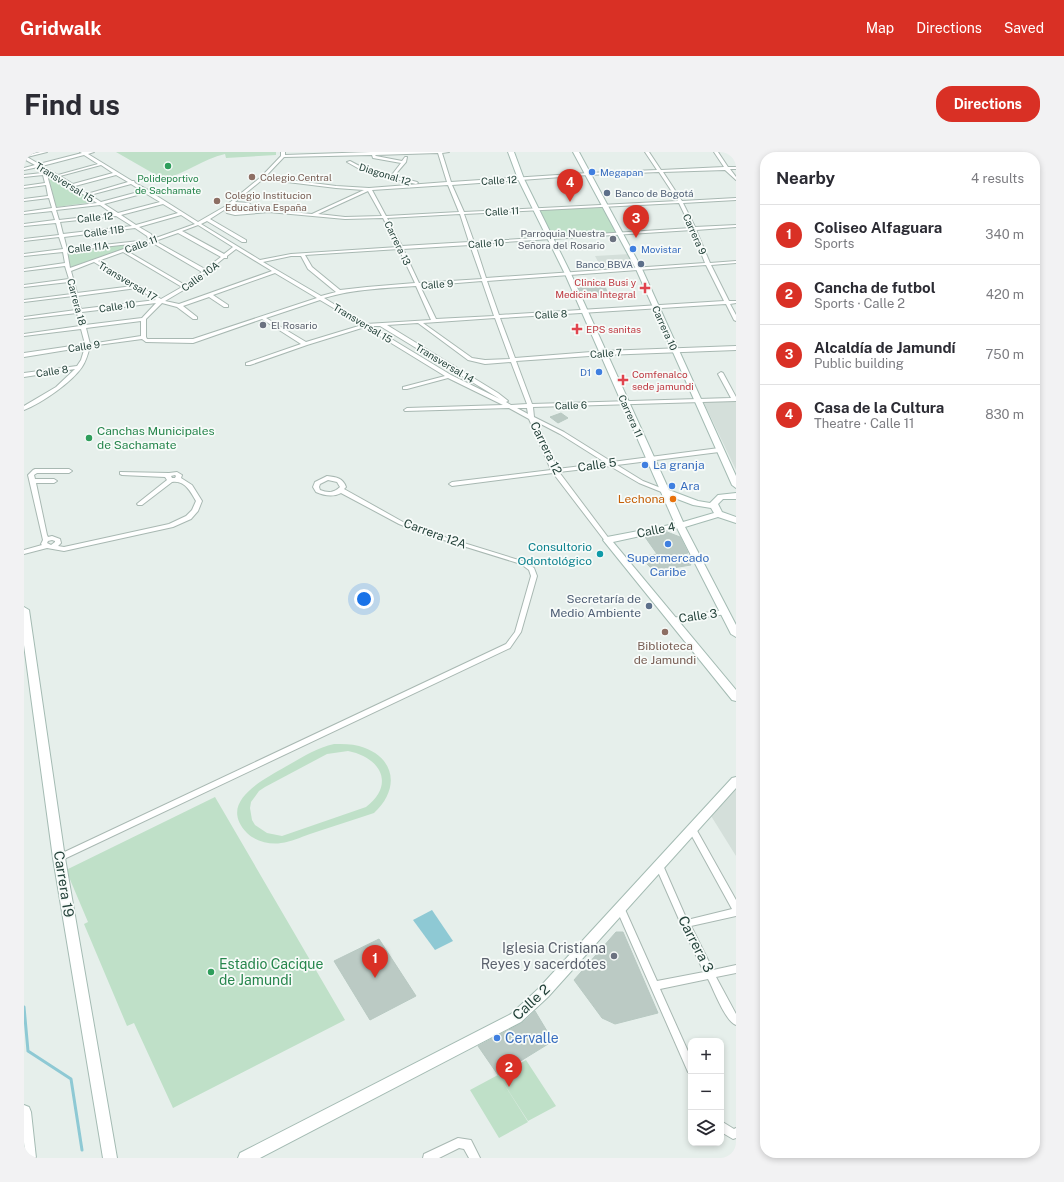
<!DOCTYPE html>
<html lang="en">
<head>
<meta charset="utf-8">
<style>
	:root { --surface:#fff; --page:#f2f2f3; --text:#2b2b33; --muted:#7c7c81; --line:#e1e1e2; --accent:#d93025 }
	body { margin:0; font-family:"Public Sans",sans-serif; background:var(--page); color:var(--text) }
	.controls { position:absolute; right:12px; bottom:12px; display:grid; overflow:hidden; border-radius:8px; box-shadow:0 2px 6px #0003 }
	.controls button { width:36px; height:36px; display:grid; place-items:center; padding:0; border:0; border-bottom:1px solid var(--line); background:var(--surface); color:var(--text); font:20px sans-serif }
	.you { position:absolute; left:340px; top:447px; width:14px; height:14px; margin:-10px; border:3px solid #fff; border-radius:50%; background:#1a73e8; box-shadow:0 0 0 6px #1a73e833 }
	.badge { display:grid; place-items:center; width:26px; height:26px; border-radius:50%; background:var(--accent); color:#fff; font-size:13px; font-weight:700 }
	.pin { position:absolute; translate:-50% -33px; filter:drop-shadow(0 1px 2px #0008) }
	.pin::after { content:''; position:absolute; top:21px; width:14px; height:12px; background:inherit; clip-path:polygon(0 0,100% 0,50% 100%) }
	.list { margin:0; padding:0; list-style:none }
	h2 { display:flex; justify-content:space-between; align-items:center; height:52px; margin:0; padding:0 16px; font-size:17px }
	h2 small { font-size:13px; font-weight:400; color:var(--muted) }
	.list li { display:grid; grid-template-columns:26px 1fr auto; gap:12px; align-items:center; box-sizing:border-box; height:60px; padding:0 16px; border-top:1px solid var(--line) }
	.list b { display:block; font-size:15px; white-space:nowrap }
	.list p { margin:0; font-size:13px; white-space:nowrap; color:var(--muted) }
	.list em { font-size:13px; font-style:normal; color:var(--muted) }
	.icon { flex:none; width:22px; height:22px; fill:none; stroke:currentColor; stroke-width:2; stroke-linecap:round; stroke-linejoin:round }
	.map { position:relative; flex:none; width:712px; height:1006px; overflow:hidden; border-radius:16px }
	header { display:flex; align-items:center; gap:24px; box-sizing:border-box; height:56px; padding:0 20px; background:var(--accent); color:#fff }
	header strong { font-size:19px }
	nav { display:flex; gap:22px; margin-inline-start:auto; font-size:14px }
	.intro { display:flex; align-items:center; justify-content:space-between; box-sizing:border-box; height:96px; padding:0 24px }
	h1 { margin:0; font-size:28px }
	.button { padding:10px 18px; border-radius:16px; background:var(--accent); color:#fff; font-size:14px; font-weight:700 }
	main { display:flex; gap:24px; padding:0 24px }
	aside { flex:1; background:var(--surface); border-radius:16px; box-shadow:0 2px 6px #0003 }
	.map>svg:first-child { display:block }
</style>
</head>
<body>
<header>
<strong>Gridwalk</strong>
<nav><a>Map</a><a>Directions</a><a>Saved</a></nav>
</header>
<div class="intro"><h1>Find us</h1><a class="button">Directions</a></div>
<main>
<div class="map">
<svg width="712" height="1006" viewBox="0 0 712 1006">
	<rect width="100%" height="100%" fill="#e6efeb"/>
	<path fill="#d4dfda" d="M606 102 614 114 577 115 571 104Z
		M712 248V318L679 249Z
		M712 629V704L684 659Z"/>
	<path fill="#bfe0c8" fill-rule="evenodd" d="M92 0H252V3L202 6 201 2C179 7 161 22 139 27Z
		M23 19 70 50 32 55Z
		M581 53 597 82 525 86 512 57Z
		M127 88 45 118 41 98Z
		M310 592C319 592 327 592 335 594 371 604 377 636 350 661 329 668 307 675 286 682 277 685 267 690 257 691 246 693 231 689 223 681 193 650 239 628 261 615 277 606 292 596 310 592ZM324 599C356 605 372 632 342 655L258 684 243 681 231 673 228 668 226 656 227 650 235 639 241 635 303 602Z
		M191 645 321 868 149 956 110 871 103 874 60 772 64 770 42 718Z
		M502 908 532 954 504 969 475 924 504 970 475 986 446 938Z"/>
	<path fill="#8ec9d4" d="M408 758 429 789 411 798 389 768Z"/>
	<g fill="none" stroke-linecap="round" stroke-linejoin="round">
		<path stroke="#8ec9d4" stroke-width="3" d="M0 855 4 899 47 927 58 998"/>
	</g>
	<path fill="#bbcac4" stroke="#b8c9c2" d="M581 134 584 143 559 144 555 136Z
		M537 261 544 266 534 271 526 265Z
		M643 380 656 385 664 401 659 402 667 413 630 419 616 405 633 402 621 385Z
		M592 780H599L634 861 591 872 578 866 550 828Z
		M355 787 392 844 346 868 310 809Z
		M511 859 529 889 474 923 454 894 498 871Z"/>
	<g fill="none" stroke-linecap="round" stroke-linejoin="round">
		<defs>
			<path id="street" d="M16 0H23L3 5 15 12 58 1 56 0H70L64 2 108 29H110L111 31 124 38 125 39 174 70 200 55H202L204 52 237 25 257 4V0H261V3L347 0H425L418 1 427 30 564 21 633 18 621 0H625L637 18 700 15 690 0H694L704 15H712V17H706L712 25V28L701 18 639 20 658 49 712 46V48L659 51 671 75 712 73V75L672 78 686 111 712 109V111L687 113 705 149H712V151L706 152 712 163V169L710 168 702 152 476 166 491 206 580 199 712 194V198L580 203 492 209 508 252 707 246 694 222 697 220 699 221 712 245V249L509 255 510 265 540 280 588 310 695 296 698 298 695 300 593 313 619 329 642 338 643 339 640 341 615 331 586 314 535 320 586 388 583 390 581 389 529 321 428 334 425 332 428 330 527 318 505 267 485 256 381 259 380 258 383 256 479 253 424 226 383 237H379V235L421 224 341 175 283 193 226 213H222V211L277 192 238 167 169 191 122 190 118 187 66 194C64 202 62 209 58 215 48 230 18 251 0 258V254L32 235 51 217 0 225V221L53 214 57 208 61 195 0 205V201L61 192 57 177 0 184V182L56 174 53 161 0 167V165L52 158 49 144 0 150V148L48 142 45 130 0 135V133L45 127 41 114 0 119V117L41 111 39 100 0 104V102L39 97 35 85 0 89V87L35 83 32 71 0 74V72L31 68 28 59 0 62V60L28 56 25 46 0 49V47L24 44 22 33 0 36V34L21 31 19 23 0 25V23L18 21 17 17 14 15 0 18V16L11 13 0 7V4ZM414 1 423 30 345 36 312 34 241 25 260 5 348 3 349 6 377 11 367 24 341 17 326 9 323 10 339 19 392 32 394 31 393 30 370 24 382 10 383 5H381L378 9 352 4 351 3ZM60 3 74 12 34 23 18 14ZM77 13 89 21 49 32 36 24ZM22 19 73 51 32 56ZM635 20 654 49 440 60 428 33 564 23ZM92 23 104 30 63 42 51 34ZM239 27 312 36 340 38 288 62 245 58H228L229 55 225 51 211 50ZM107 32 118 39 77 50 66 43ZM424 33 435 60 362 64 348 38ZM344 39 358 64 321 65 294 62ZM121 41 136 50 94 61 80 52ZM655 51 667 76 450 90 440 62ZM139 52 154 61 112 73 97 63ZM212 52 223 53 225 57C218 61 211 61 204 58L207 54ZM76 53 89 62 35 68 32 58ZM200 58 203 61 211 63 245 60 321 67 359 66 374 95 267 102 236 108 177 72 183 69 218 90H222V88L186 67ZM436 62 445 90 378 94 363 66ZM157 63 171 72 129 87 127 82 115 75ZM92 64 108 74 39 82 36 70ZM174 73 209 95 200 102 158 79ZM111 76 123 84 125 88 46 116 43 99 115 91 117 90 115 89 43 97 40 85ZM668 78 681 111 462 126 451 92ZM154 81 197 105 181 117 131 89ZM127 90 178 120 161 133 103 99ZM446 93 458 127 395 131 379 97ZM212 97 248 119 155 152 141 149 163 136 181 121H184V119L200 106H203V104ZM375 97 391 131 343 135 316 138 288 115 281 103ZM99 100 158 135 137 147 74 109ZM267 104H277L284 117 312 140 297 144 239 110ZM70 110 109 134 53 141 47 119ZM682 113 700 149 475 163 463 129ZM251 121 293 146 169 187H123L122 185V167L138 151 153 155 169 167H173V165L159 154 185 145 200 155H204V153L189 143ZM458 129 470 164 412 167 396 134ZM392 134 407 168 342 172 300 146C330 137 361 136 392 134ZM113 136 132 148 57 157 53 144ZM296 148 338 173 282 190 242 166ZM132 151 118 166 61 173 58 160ZM471 166 486 207 461 208 448 206 399 171ZM117 169V184L66 192 62 176ZM394 171 444 208 461 212 487 210 503 252 487 253 482 250 484 249 483 248 474 241 363 173ZM346 174H356L476 247 427 223ZM493 256H503L504 262ZM513 270 536 282 582 311 533 317Z
				M11 317H45L48 319 45 321H13L10 323 11 327H30L33 329 30 331H12L23 383 24 385 28 384 36 387 37 391 34 394 40 395 145 372 162 364 168 358 172 349C166 339 161 328 148 330L118 353H114L113 352 114 351 143 328 141 325 98 323 96 322V320L145 321 153 320 158 323 157 326 168 333 178 349 174 359 167 367 149 375 40 399 23 396 0 402V398L18 393 17 392 19 388 4 323 9 318ZM151 323 152 324 151 326H148L147 324ZM28 388 31 389V390L27 393 23 391 24 389Z
				M303 324C312 325 319 326 322 335L320 337 379 370 401 379 501 410 510 416 513 424 497 480 486 496 38 708 35 709 32 708 31 706 32 704 482 492 491 480 507 424 505 418 497 412 397 381 375 372 317 341C309 345 301 344 292 340L289 335 291 330ZM304 328 313 330 316 335C310 341 304 341 296 338L295 335 296 332Z
				M700 458 703 460 702 462 648 470 645 468 648 466Z
				M668 674 671 675 712 748V764L667 774 689 818 712 813V821L692 825 712 862V873C701 869 690 838 684 827L636 837 667 906V922L664 920 592 756 593 753 596 752 599 753 633 829 680 820 657 772 631 713 632 711 635 710 638 711 663 768 708 757 664 677 665 675Z
				M697 969 710 977 712 976V986L709 987 697 980Z
				M434 986 447 988 456 1006H445L440 997 435 996 415 1006H399L400 1002Z"/>
			<path id="secondary" d="M484 0H490L500 27 547 122 645 338 674 349 686 351 694 343 712 341V347H699L694 352 698 360 712 365V371L694 365 661 375 712 473V485L707 482 653 376 589 390 712 538V549L708 548 579 388 583 385 651 372 541 122 494 27ZM648 345 669 353 687 356 690 361 659 370Z
				M549 0H555L618 117 712 324V336L708 333 612 117Z
				M0 455 5 458 41 706 93 1006H79L29 706 0 493Z
				M712 625V636L524 845 497 870 236 1006H214L216 1001 487 862 514 837 708 626Z
				M0 953 5 955 7 960 12 1006H0Z"/>
		</defs>
		<use href="#street" stroke="#a8b8b2" stroke-width="2"/>
		<use href="#secondary" stroke="#a4bbb3" stroke-width="2"/>
		<use href="#street" fill="#fff" fill-rule="evenodd"/>
		<use href="#secondary" fill="#fff" fill-rule="evenodd"/>
	</g>
	<g fill="#2e9e5b" stroke="#f7fbf9" stroke-width="1.5">
		<circle cx="144" cy="14" r="4"/>
		<circle cx="65" cy="286" r="4"/>
		<circle cx="187" cy="820" r="4"/>
	</g>
	<g fill="#3f7fe0" stroke="#f7fbf9" stroke-width="1.5">
		<circle cx="568" cy="20" r="4"/>
		<circle cx="609" cy="97" r="4"/>
		<circle cx="575" cy="220" r="4"/>
		<circle cx="621" cy="313" r="4"/>
		<circle cx="648" cy="334" r="4"/>
		<circle cx="644" cy="392" r="4"/>
		<circle cx="473" cy="886" r="4"/>
	</g>
	<g fill="#8d6e63" stroke="#f7fbf9" stroke-width="1.5">
		<circle cx="228" cy="25" r="4"/>
		<circle cx="193" cy="49" r="4"/>
		<circle cx="641" cy="480" r="4"/>
	</g>
	<g fill="#5c6f8a" stroke="#f7fbf9" stroke-width="1.5">
		<circle cx="583" cy="41" r="4"/>
		<circle cx="617" cy="112" r="4"/>
		<circle cx="625" cy="454" r="4"/>
	</g>
	<g fill="#6b7280" stroke="#f7fbf9" stroke-width="1.5">
		<circle cx="589" cy="87" r="4"/>
		<circle cx="239" cy="173" r="4"/>
		<circle cx="590" cy="804" r="4"/>
	</g>
	<g fill="#e0444e" stroke="#f7fbf9" stroke-width="1.5">
		<path d="M619 130h4v4h4v4h-4v4h-4v-4h-4v-4h4z"/>
		<path d="M551 171h4v4h4v4h-4v4h-4v-4h-4v-4h4z"/>
		<path d="M597 222h4v4h4v4h-4v4h-4v-4h-4v-4h4z"/>
	</g>
	<circle fill="#e8710a" stroke="#f7fbf9" stroke-width="1.5" cx="649" cy="347" r="4"/>
	<circle fill="#0f9aa8" stroke="#f7fbf9" stroke-width="1.5" cx="576" cy="402" r="4"/>
	<g text-anchor="middle" dominant-baseline="central" stroke-width="3.5" stroke-linejoin="round" paint-order="stroke">
		<g font-size="10" fill="#366cbe" stroke="#f7fbf9" text-anchor="start">
			<text x="576" y="20">Megapan</text>
			<text x="617" y="97">Movistar</text>
			<text x="567" y="220" text-anchor="end">D1</text>
		</g>
		<g font-size="10" fill="#24423a" stroke="#f7fbf9">
			<text transform="translate(361 22) rotate(17)">Diagonal 12</text>
			<text transform="translate(475 28) rotate(-3)">Calle 12</text>
			<text transform="translate(41 30) rotate(32)">Transversal 15</text>
			<text transform="translate(478 59) rotate(-3)">Calle 11</text>
			<text transform="translate(71 65) rotate(-6)">Calle 12</text>
			<text transform="translate(80 79) rotate(-7)">Calle 11B</text>
			<text transform="translate(671 82) rotate(66)">Carrera 9</text>
			<text transform="translate(374 91) rotate(64)">Carrera 13</text>
			<text transform="translate(462 91) rotate(-4)">Calle 10</text>
			<text transform="translate(117 92) rotate(-20)">Calle 11</text>
			<text transform="translate(64 95) rotate(-6)">Calle 11A</text>
			<text transform="translate(176 124) rotate(-36)">Calle 10A</text>
			<text transform="translate(104 129) rotate(31)">Transversal 17</text>
			<text transform="translate(413 132) rotate(-4)">Calle 9</text>
			<text transform="translate(53 150) rotate(75)">Carrera 18</text>
			<text transform="translate(93 154) rotate(-8)">Calle 10</text>
			<text transform="translate(527 162) rotate(-3)">Calle 8</text>
			<text transform="translate(339 171) rotate(31)">Transversal 15</text>
			<text transform="translate(641 176) rotate(66)">Carrera 10</text>
			<text transform="translate(60 194) rotate(-8)">Calle 9</text>
			<text transform="translate(582 201) rotate(-4)">Calle 7</text>
			<text transform="translate(421 211) rotate(31)">Transversal 14</text>
			<text transform="translate(28 219) rotate(-8)">Calle 8</text>
			<text transform="translate(547 253) rotate(-2)">Calle 6</text>
			<text transform="translate(607 264) rotate(66)">Carrera 11</text>
		</g>
		<g font-size="10" fill="#785e54" stroke="#f7fbf9" text-anchor="start">
			<text x="236" y="25">Colegio Central</text>
			<text x="201" y="43">Colegio Institucion<tspan x="201" dy="12">Educativa España</tspan></text>
		</g>
		<g font-size="10" fill="#27864d" stroke="#f7fbf9">
			<text x="144" y="26">Polideportivo<tspan x="144" dy="12">de Sachamate</tspan></text>
		</g>
		<g font-size="10" fill="#4e5e75" stroke="#f7fbf9" text-anchor="start">
			<text x="591" y="41">Banco de Bogotá</text>
			<text x="609" y="112" text-anchor="end">Banco BBVA</text>
		</g>
		<g font-size="10" fill="#5b616d" stroke="#f7fbf9" text-anchor="end">
			<text x="581" y="81">Parroquia Nuestra<tspan x="581" dy="12">Señora del Rosario</tspan></text>
			<text x="247" y="173" text-anchor="start">El Rosario</text>
		</g>
		<g font-size="10" fill="#be3a42" stroke="#f7fbf9" text-anchor="start">
			<text x="612" y="130" text-anchor="end">Clinica Busi y<tspan x="612" dy="12">Medicina Integral</tspan></text>
			<text x="562" y="177">EPS sanitas</text>
			<text x="608" y="222">Comfenalco<tspan x="608" dy="12">sede jamundi</tspan></text>
		</g>
		<g font-size="12" fill="#27864d" stroke="#f7fbf9" text-anchor="start">
			<text x="73" y="279">Canchas Municipales<tspan x="73" dy="14">de Sachamate</tspan></text>
		</g>
		<g font-size="12" fill="#24423a" stroke="#f7fbf9">
			<text transform="translate(522 296) rotate(64)">Carrera 12</text>
			<text transform="translate(573 313) rotate(-8)">Calle 5</text>
			<text transform="translate(632 378) rotate(-11)">Calle 4</text>
			<text transform="translate(411 382) rotate(20)">Carrera 12A</text>
			<text transform="translate(674 464) rotate(-8)">Calle 3</text>
		</g>
		<g font-size="12" fill="#366cbe" stroke="#f7fbf9" text-anchor="start">
			<text x="629" y="313">La granja</text>
			<text x="656" y="334">Ara</text>
			<text x="644" y="406" text-anchor="middle">Supermercado<tspan x="644" dy="14">Caribe</tspan></text>
		</g>
		<g font-size="12" fill="#c56008" stroke="#f7fbf9" text-anchor="end">
			<text x="641" y="347">Lechona</text>
		</g>
		<g font-size="12" fill="#0d838f" stroke="#f7fbf9" text-anchor="end">
			<text x="568" y="395">Consultorio<tspan x="568" dy="14">Odontológico</tspan></text>
		</g>
		<g font-size="12" fill="#4e5e75" stroke="#f7fbf9" text-anchor="end">
			<text x="617" y="447">Secretaría de<tspan x="617" dy="14">Medio Ambiente</tspan></text>
		</g>
		<g font-size="12" fill="#785e54" stroke="#f7fbf9">
			<text x="641" y="494">Biblioteca<tspan x="641" dy="14">de Jamundi</tspan></text>
		</g>
		<g font-size="14" fill="#24423a" stroke="#f7fbf9">
			<text transform="translate(40 732) rotate(81)">Carrera 19</text>
			<text transform="translate(672 792) rotate(63)">Carrera 3</text>
			<text transform="translate(507 850) rotate(-43)">Calle 2</text>
		</g>
		<g font-size="14" fill="#5b616d" stroke="#f7fbf9" text-anchor="end">
			<text x="582" y="796">Iglesia Cristiana<tspan x="582" dy="16">Reyes y sacerdotes</tspan></text>
		</g>
		<g font-size="14" fill="#27864d" stroke="#f7fbf9" text-anchor="start">
			<text x="195" y="812">Estadio Cacique<tspan x="195" dy="16">de Jamundi</tspan></text>
		</g>
		<g font-size="14" fill="#366cbe" stroke="#f7fbf9" text-anchor="start">
			<text x="481" y="886">Cervalle</text>
		</g>
	</g>
</svg>
<div class="controls">
<button>+</button>
<button>−</button>
<button><svg class="icon" aria-label="layers" viewBox="0 0 24 24"><path d="M12 4l9 5-9 5-9-5zM3 14l9 5 9-5"/></svg></button>
</div>
<div class="you"></div>
<div class="pin badge" style="left:351px;top:826px">1</div>
<div class="pin badge" style="left:485px;top:935px">2</div>
<div class="pin badge" style="left:612px;top:86px">3</div>
<div class="pin badge" style="left:546px;top:50px">4</div>
</div>
<aside>
<h2>Nearby<small>4 results</small></h2>
<ul class="list">
<li><span class="badge">1</span><div><b>Coliseo Alfaguara</b><p>Sports</p></div><em>340 m</em></li>
<li><span class="badge">2</span><div><b>Cancha de futbol</b><p>Sports · Calle 2</p></div><em>420 m</em></li>
<li><span class="badge">3</span><div><b>Alcaldía de Jamundí</b><p>Public building</p></div><em>750 m</em></li>
<li><span class="badge">4</span><div><b>Casa de la Cultura</b><p>Theatre · Calle 11</p></div><em>830 m</em></li>
</ul>
</aside>
</main>
</body>
</html>
